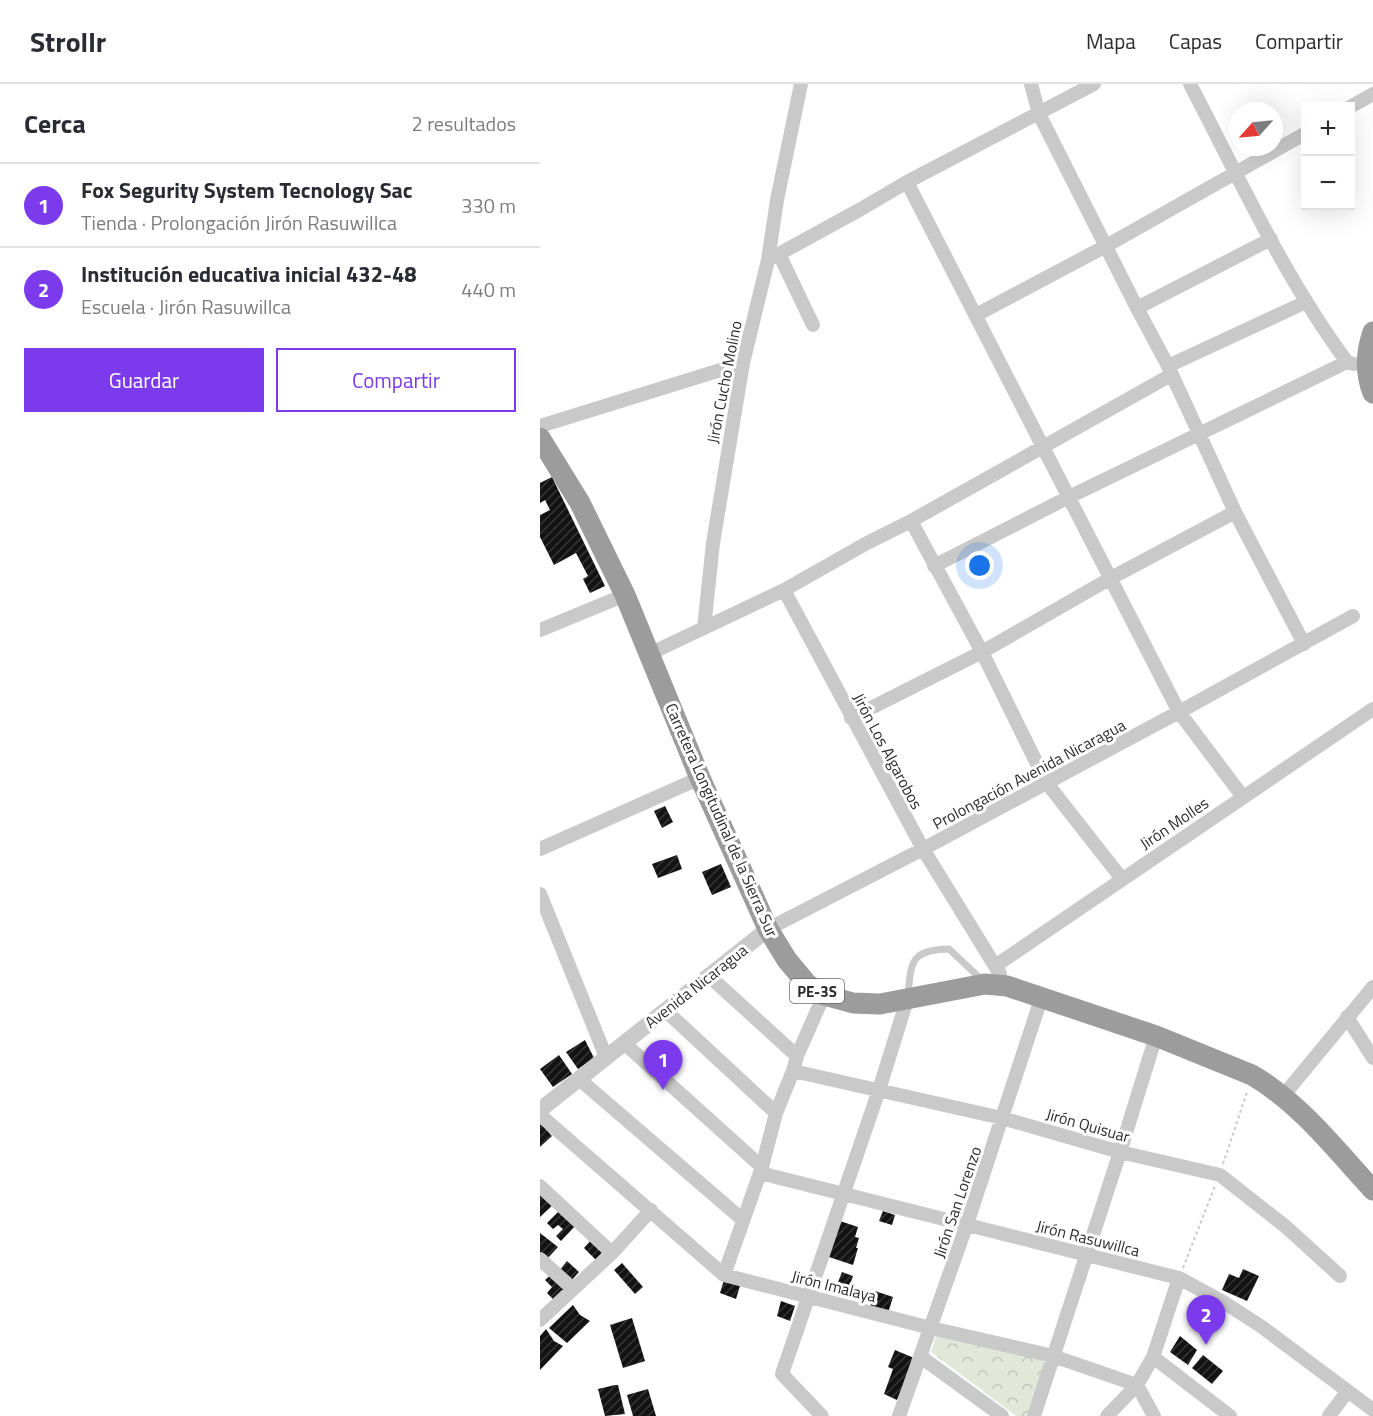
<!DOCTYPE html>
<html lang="es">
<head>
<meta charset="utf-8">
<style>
	:root { --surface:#fff; --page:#f7f7f7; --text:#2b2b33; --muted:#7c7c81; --line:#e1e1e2; --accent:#7c3aed }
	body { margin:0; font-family:"Titillium Web",sans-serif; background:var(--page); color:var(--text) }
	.controls { position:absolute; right:18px; top:18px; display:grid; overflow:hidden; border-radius:0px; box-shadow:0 6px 24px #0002 }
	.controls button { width:54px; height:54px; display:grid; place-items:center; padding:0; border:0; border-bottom:2px solid var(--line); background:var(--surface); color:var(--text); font:30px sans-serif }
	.compass { position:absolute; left:689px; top:18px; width:54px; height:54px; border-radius:50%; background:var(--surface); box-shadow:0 6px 24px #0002; rotate:243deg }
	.you { position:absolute; left:440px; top:482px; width:21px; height:21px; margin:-15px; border:4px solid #fff; border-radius:50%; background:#1a73e8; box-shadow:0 0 0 9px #1a73e833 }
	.badge { display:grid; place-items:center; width:39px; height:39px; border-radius:50%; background:var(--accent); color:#fff; font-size:20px; font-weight:700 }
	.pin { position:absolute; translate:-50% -50px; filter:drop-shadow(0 2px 3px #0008) }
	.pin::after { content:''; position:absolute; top:32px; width:21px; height:18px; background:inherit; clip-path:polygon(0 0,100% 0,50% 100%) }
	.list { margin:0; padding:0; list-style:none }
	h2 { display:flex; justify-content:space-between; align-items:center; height:78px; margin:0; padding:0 24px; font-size:26px }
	h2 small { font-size:20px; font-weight:400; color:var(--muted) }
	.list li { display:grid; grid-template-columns:39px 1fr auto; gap:18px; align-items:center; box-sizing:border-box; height:84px; padding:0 24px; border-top:2px solid var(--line) }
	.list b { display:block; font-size:22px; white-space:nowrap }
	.list p { margin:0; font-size:20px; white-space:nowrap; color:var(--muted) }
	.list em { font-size:20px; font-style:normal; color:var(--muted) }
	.actions { display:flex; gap:12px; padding:18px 24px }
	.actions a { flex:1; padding:14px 0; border:2px solid var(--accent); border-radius:0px; text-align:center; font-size:21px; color:var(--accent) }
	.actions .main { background:var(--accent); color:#fff }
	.map { position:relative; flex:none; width:833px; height:1332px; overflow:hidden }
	header { display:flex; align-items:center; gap:36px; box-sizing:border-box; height:84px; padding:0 30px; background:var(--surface); border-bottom:2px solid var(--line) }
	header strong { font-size:28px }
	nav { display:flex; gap:33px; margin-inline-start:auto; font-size:21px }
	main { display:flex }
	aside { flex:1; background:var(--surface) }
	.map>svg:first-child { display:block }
</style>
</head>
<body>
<header>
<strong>Strollr</strong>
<nav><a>Mapa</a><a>Capas</a><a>Compartir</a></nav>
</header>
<main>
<aside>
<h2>Cerca<small>2 resultados</small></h2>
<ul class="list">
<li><span class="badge">1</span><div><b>Fox Segurity System Tecnology Sac</b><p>Tienda · Prolongación Jirón Rasuwillca</p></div><em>330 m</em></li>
<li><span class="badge">2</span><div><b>Institución educativa inicial 432-48</b><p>Escuela · Jirón Rasuwillca</p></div><em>440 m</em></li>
</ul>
<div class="actions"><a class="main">Guardar</a><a>Compartir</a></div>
</aside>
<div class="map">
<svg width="833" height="1332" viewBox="0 0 833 1332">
	<defs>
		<pattern id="park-crowns" width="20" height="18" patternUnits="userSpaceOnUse" patternTransform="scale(1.5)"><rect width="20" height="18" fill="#e1e8da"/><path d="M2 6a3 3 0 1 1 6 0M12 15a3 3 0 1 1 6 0" fill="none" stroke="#c1c7bb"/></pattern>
		<pattern id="building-hatch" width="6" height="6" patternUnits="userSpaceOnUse" patternTransform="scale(1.5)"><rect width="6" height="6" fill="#131313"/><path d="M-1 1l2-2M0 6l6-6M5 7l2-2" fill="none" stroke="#363636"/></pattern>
	</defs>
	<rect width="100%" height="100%" fill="#fff"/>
	<path fill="url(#park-crowns)" d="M403 1249 502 1275 505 1281 488 1332H476L391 1268 396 1252Z"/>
	<path fill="url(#building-hatch)" d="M12 393 65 502 50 509 43 495 48 492 36 469 14 481 0 453V431L10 426 5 416 0 419V399Z
		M125 722 133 738 122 744 114 727Z
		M137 771 142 785 118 794 112 780Z
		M181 780 191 803 172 811 162 788Z
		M45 956 54 974 38 985 26 968Z
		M19 971 32 990 13 1003 0 985Z
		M0 1039 12 1052 0 1063Z
		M0 1106 14 1120 0 1133Z
		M20 1126 36 1141 21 1157 16 1152 23 1145 18 1141 13 1145 7 1139Z
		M343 1127 355 1131 352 1141 339 1137Z
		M300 1137 318 1143 315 1153 319 1154 316 1164H318L313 1181 289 1173Z
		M0 1149 18 1163 6 1176 0 1171Z
		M53 1154 63 1167 56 1176 44 1164Z
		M27 1177 39 1188 30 1198 19 1187Z
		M82 1179 103 1203 95 1210 74 1186Z
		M703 1185 719 1192 707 1217 682 1206 689 1190 699 1194Z
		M302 1188 313 1192 309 1203 298 1198Z
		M12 1190 26 1204 14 1216 7 1209 12 1203 5 1196Z
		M184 1196 200 1202 196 1215 180 1209Z
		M335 1207 353 1213 348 1229 330 1223Z
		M241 1217 255 1222 250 1237 237 1232Z
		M33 1221 40 1231 50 1237 27 1259 9 1244Z
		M92 1234 105 1277 83 1284 70 1241Z
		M6 1245 14 1257 23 1262 0 1286V1252Z
		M640 1252 657 1266 648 1281 630 1268Z
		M355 1266 374 1274 357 1316 344 1310 353 1285 348 1283Z
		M663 1271 683 1287 672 1300 652 1284Z
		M75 1301H78L85 1330 65 1332 58 1305Z
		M108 1305 116 1332H93L87 1311Z"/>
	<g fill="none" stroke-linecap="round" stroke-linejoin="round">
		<path stroke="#c9c9c9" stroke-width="2" stroke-dasharray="3 3" stroke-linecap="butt" d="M683 1080 707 1008
			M643 1184 675 1102"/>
		<path stroke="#c9c9c9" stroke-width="7" d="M368 912C371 878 370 866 409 865L442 896"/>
		<path stroke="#c9c9c9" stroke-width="14" d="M491 0 499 30 597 224 628 282 695 428 764 560
			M650 0C699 94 744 193 807 278L814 280
			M810 23 833 10
			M367 98 639 628 703 713
			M239 170 273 241
			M228 176 321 125 367 98 554 0
			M597 224 731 155
			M436 231 566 162 766 49
			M628 282 766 218
			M0 342 203 279
			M371 437 442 568 506 698 582 795
			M394 482 529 413 807 278
			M244 506 383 765 460 890
			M164 544 244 506 327 459 371 437 631 291
			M0 546 85 511
			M109 570 164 544 173 459 203 279 228 176 237 116 261 0
			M311 634 442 568 571 494 695 428
			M0 765 160 694
			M0 810 66 973
			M228 845 383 765 639 628 813 532
			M455 882 833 625
			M169 892 257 972
			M126 927 236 1029
			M807 933 833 974
			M84 959 222 1083
			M253 987 462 1034 580 1068 680 1091 745 1142 800 1192
			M39 995 203 1136
			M743 1012 833 903
			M0 1031 184 1191 391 1244 513 1272 597 1301 614 1332
			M220 1089 639 1194 685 1219 722 1243 833 1326
			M0 1102 72 1169
			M0 1175 33 1205
			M184 1191 222 1083 236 1029 253 987 257 972 284 911
			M0 1236 72 1169 111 1126
			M381 1273 462 1332
			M613 1273 690 1332
			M282 1332 242 1290 339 1006 367 916
			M359 1332 427 1140 502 912
			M494 1332 580 1068 616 952
			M567 1332 597 1301 613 1273 639 1194
			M789 1332 807 1308"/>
		<path stroke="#c9c9c9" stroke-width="16" d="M0 1026 228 845"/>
		<path stroke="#9c9c9c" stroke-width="21" d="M833 248C826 268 825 289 833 309
			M0 354 40 419 85 511 160 694 228 845 247 876 268 901 284 911 313 919 340 920 445 900 467 902 616 952 712 991C760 1019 796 1066 833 1106"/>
	</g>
	<g text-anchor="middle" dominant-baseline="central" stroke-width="6" stroke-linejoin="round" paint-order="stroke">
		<rect fill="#fff" stroke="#6b6b6b" stroke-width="1.5" x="250" y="895" width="54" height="24" rx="4.5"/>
		<g font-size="15" font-weight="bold" fill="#2c2c2c">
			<text x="277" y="907">PE-3S</text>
		</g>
		<g font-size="16" fill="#2c2c2c" stroke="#fff">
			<text transform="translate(184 298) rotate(-79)">Jirón Cucho Molino</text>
			<text transform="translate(348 667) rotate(62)">Jirón Los Algarobos</text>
			<text transform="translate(489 690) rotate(-28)">Prolongación Avenida Nicaragua</text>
			<text transform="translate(182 736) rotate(66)">Carretera Longitudinal de la Sierra Sur</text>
			<text transform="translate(634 739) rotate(-34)">Jirón Molles</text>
			<text transform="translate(156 902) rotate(-38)">Avenida Nicaragua</text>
			<text transform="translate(548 1041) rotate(16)">Jirón Quisuar</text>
			<text transform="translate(417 1118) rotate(-71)">Jirón San Lorenzo</text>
			<text transform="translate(548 1154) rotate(14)">Jirón Rasuwillca</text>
			<text transform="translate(294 1202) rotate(14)">Jirón Imalaya</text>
		</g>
	</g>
</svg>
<div class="controls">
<button>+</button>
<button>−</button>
</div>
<svg class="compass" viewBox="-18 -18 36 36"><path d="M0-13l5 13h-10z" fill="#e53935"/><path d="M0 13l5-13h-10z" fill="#7c7c81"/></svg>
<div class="you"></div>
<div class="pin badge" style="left:123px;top:1006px">1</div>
<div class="pin badge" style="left:666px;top:1261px">2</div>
</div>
</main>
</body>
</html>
